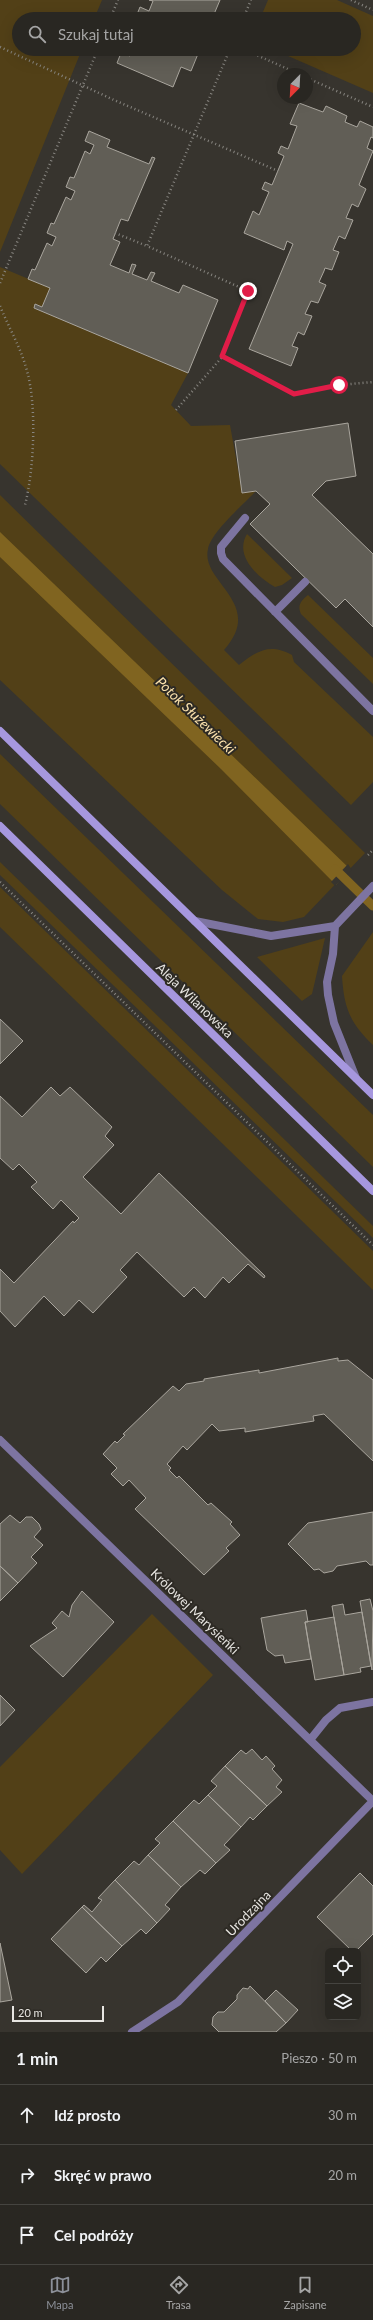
<!DOCTYPE html>
<html lang="pl">
<head>
<meta charset="utf-8">
<style>
	:root { --surface:#292722; --page:#312f2a; --text:#f1f3f6; --muted:#a5a5a5; --line:#454440; --accent:#8c9099 }
	body { margin:0; font-family:Lato,sans-serif; background:var(--page); color:var(--text) }
	.controls { position:absolute; right:12px; bottom:12px; display:grid; overflow:hidden; border-radius:6px; box-shadow:0 4px 16px #0002 }
	.controls button { width:36px; height:36px; display:grid; place-items:center; padding:0; border:0; border-bottom:1px solid var(--line); background:var(--surface); color:var(--text); font:20px sans-serif }
	.compass { position:absolute; left:277px; top:68px; width:36px; height:36px; border-radius:50%; background:var(--surface); box-shadow:0 4px 16px #0002; rotate:204deg }
	.scale { position:absolute; left:12px; bottom:10px; width:92px; box-sizing:border-box; padding-left:4px; border:2px solid #e8e6e2; border-top:0; font-size:11px; line-height:14px; white-space:nowrap; color:#e8e6e2; -webkit-text-stroke:3px #2d2a24; paint-order:stroke }
	.stop { position:absolute; width:12px; height:12px; margin:-9px; border:3px solid #e11d48; border-radius:50%; background:#fff }
	.stop.end { background:#e11d48; border-color:#fff; box-shadow:0 1px 4px #0008 }
	.list { margin:0; padding:0; list-style:none }
	h2 { display:flex; justify-content:space-between; align-items:center; height:52px; margin:0; padding:0 16px; font-size:17px }
	h2 small { font-size:13px; font-weight:400; color:var(--muted) }
	.list li { display:grid; grid-template-columns:26px 1fr auto; gap:12px; align-items:center; box-sizing:border-box; height:60px; padding:0 16px; border-top:1px solid var(--line) }
	.list b { display:block; font-size:15px; white-space:nowrap }
	.list em { font-size:13px; font-style:normal; color:var(--muted) }
	.icon { flex:none; width:22px; height:22px; fill:none; stroke:currentColor; stroke-width:2; stroke-linecap:round; stroke-linejoin:round }
	.map { position:relative; flex:none; width:373px; height:2032px; overflow:hidden }
	.search { position:absolute; background:var(--surface); box-shadow:0 4px 16px #0002; left:12px; right:12px; top:12px; height:44px; display:flex; align-items:center; gap:10px; box-sizing:border-box; padding:0 14px; border-radius:22px; color:var(--muted); font-size:15px }
	.sheet { height:232px; background:var(--surface) }
	nav { display:flex; justify-content:space-around; align-items:center; box-sizing:border-box; height:56px; border-top:1px solid var(--line); background:var(--surface); font-size:11px; color:var(--muted) }
	nav a { display:grid; justify-items:center; gap:2px }
	nav .on { color:var(--accent) }
	.map>svg:first-child { display:block }
</style>
</head>
<body>
<div class="map">
<svg width="373" height="2032" viewBox="0 0 373 2032">
	<rect width="100%" height="100%" fill="#37342e"/>
	<path fill="#524017" d="M0 0H102L94 19H19V49H82L0 252Z
		M268 0H337L373 16V93L272 49H354V19H260Z
		M0 267 50 288 42 307 35 304 34 308 188 373 171 405 191 426 230 425 242 492 256 491C244 504 211 532 208 549 200 582 266 603 224 650L239 665C258 650 270 643 292 655L294 662 373 737V782L351 805 0 464Z
		M0 495 365 853 304 917 283 922 258 919 222 890 0 680Z
		M247 534 292 578 282 585 275 587C257 577 234 555 247 534Z
		M308 595 373 658V684L301 614C297 605 301 601 308 595Z
		M0 754 373 1115V1167L0 804Z
		M0 862 373 1226V1238L0 875Z
		M0 887 373 1251V1290L0 927Z
		M373 932V1045C350 1023 344 1008 342 976Z
		M325 938 312 994 302 1001 257 957Z
		M152 1614 213 1675 22 1874 0 1850V1767Z"/>
	<path fill="#806420" d="M0 532 350 869 336 885 221 769 0 557Z"/>
	<path fill="#37342e" d="M348 864 352 870 335 886 331 882Z"/>
	<g fill="none" stroke-linecap="round" stroke-linejoin="round">
		<path stroke="#806420" stroke-width="9" d="M335 869 373 906"/>
	</g>
	<path fill="#615e56" stroke="#aaa69e" d="M149 0H220L212 19H140L136 17 140 7 149 11 153 1Z
		M133 49H200L191 71 181 67 173 87 117 63 121 53 130 56Z
		M299 103 323 112 326 106 347 116 345 122 357 127 360 121 373 127V138L371 137 367 148 373 151 359 185 366 189 358 207 352 204 346 218 353 220 345 239 339 236 333 250 339 252 332 270 325 268 324 271 319 282 326 285 318 303 311 301 305 314 312 316 304 335 298 332 292 346 298 348 291 366 249 349 293 244 287 241 284 250 244 233 253 211 259 215 269 192 262 189 265 182 272 185 284 156 278 153 281 146 288 149 297 126 290 124Z
		M89 131 110 140 107 147 149 164 152 157 155 158 128 221 121 219 113 239 120 242 110 265 129 273 132 264 136 265 132 274 147 280 151 272 155 273 151 281 179 293 183 285 218 300 188 373 34 308 35 304 42 307 50 288 28 279 32 269 35 270 47 243 52 246 56 237 47 233 51 223 54 224 66 197 71 200 75 191 66 187 70 177 74 178 85 151 90 154 94 145 85 141Z
		M348 423 356 476 326 481 312 495 373 554V627L345 599 336 608 250 524 270 504 256 491 242 493 235 441Z
		M0 1019 23 1041 0 1064Z
		M51 1087 60 1096 70 1087 112 1127 105 1136 114 1145 83 1177 121 1214 159 1173 265 1276 264 1278 248 1264 229 1283 223 1277 205 1298 194 1287 184 1297 137 1252 120 1270 127 1277 93 1313 79 1300 64 1316 44 1296 15 1327 0 1311V1269L14 1283 73 1221 74 1223 79 1218 61 1200 53 1209 31 1187 37 1182 19 1164 13 1170 0 1158V1096L22 1117Z
		M338 1358V1361L348 1360 373 1380V1461L324 1414 313 1416 314 1421 245 1432V1428L219 1431 212 1424 187 1450 183 1446 167 1464 171 1468 169 1470 177 1478 179 1476 208 1505 211 1503 232 1522 230 1524 240 1535 226 1548 229 1551 204 1575 135 1509 146 1498 129 1480 123 1486 111 1474 117 1468 103 1454 115 1441 117 1443 125 1435 123 1434 173 1386 179 1391 186 1384 204 1381V1379L259 1370V1373Z
		M373 1512V1565H370L366 1561 337 1566 333 1571 324 1573 319 1569 314 1570 288 1544 308 1523Z
		M10 1515 20 1523 26 1517H32L39 1524 41 1529 34 1537 43 1545 31 1557 37 1563 18 1583 0 1566V1524Z
		M0 1566 18 1583 0 1601Z
		M82 1591 114 1622 63 1677 30 1646 57 1628 52 1623 62 1611 69 1617 72 1605Z
		M370 1599 373 1611 372 1670 360 1601Z
		M343 1604 345 1615 362 1612 371 1666 360 1668 361 1672 344 1675 332 1606Z
		M306 1610 308 1622H305L311 1659 285 1663 283 1655 275 1656 267 1650 261 1618Z
		M334 1617 344 1675 315 1680 305 1622Z
		M0 1695 15 1710 0 1726Z
		M252 1749 262 1760 266 1756 275 1766 272 1769 282 1780 276 1787 282 1792 267 1806 225 1766 241 1750 246 1754Z
		M225 1766 267 1806 253 1820 250 1817 241 1827 208 1795 217 1786 211 1781Z
		M208 1795 241 1827 224 1845 230 1850 216 1863 173 1821 194 1800 199 1804Z
		M173 1821 216 1863 205 1874 200 1870 181 1887 148 1855 160 1843 155 1839Z
		M148 1855 181 1887 165 1905 170 1909 157 1923 115 1880 134 1861 139 1865Z
		M360 1873 373 1886V1934L356 1951H352L317 1917Z
		M115 1880 157 1923 146 1934 141 1929 122 1946 82 1907 84 1905 92 1912 102 1900 98 1898Z
		M82 1907 122 1946 106 1962 101 1957 86 1973 51 1939Z
		M0 1943 12 2000 0 2002Z
		M250 1986 286 2023 276 2032H219L212 2025 213 2017 218 2012H224L237 1999V1995L243 1988 248 1989Z
		M276 1990 298 2010 286 2023 265 2001Z"/>
	<g fill="none" stroke-linecap="round" stroke-linejoin="round">
		<path stroke="#888681" stroke-width="2.5" stroke-dasharray="1 3" stroke-linecap="butt" d="M351 0 373 10
			M110 19 118 0
			M243 19 251 0
			M0 47 114 100 278 171
			M230 49 147 246 248 291 223 356 294 394 339 385 373 382
			M243 49 299 74
			M307 78 373 107
			M115 233 147 246
			M0 283 98 49
			M0 306C9 328 21 348 27 371 37 406 34 470 25 505
			M176 410 223 356
			M368 855 373 850
			M0 882 373 1245"/>
		<path stroke="#7d74a1" stroke-width="8" d="M245 518 221 547V553L223 559 373 711
			M275 612 305 582"/>
		<path stroke="#7d74a1" stroke-width="8" d="M195 921 271 936 335 926
			M335 926 333 954 327 982 328 995 334 1023 356 1078
			M335 926 373 886
			M0 1440 373 1801
			M310 1740 326 1720 340 1708 373 1702
			M132 2032 178 2002 373 1801"/>
		<path stroke="#a697de" stroke-width="8" d="M0 731 373 1095
			M0 826 373 1191"/>
	</g>
	<g fill="none" stroke-linecap="round" stroke-linejoin="round">
		<path stroke="#e11d48" stroke-width="5" d="M248 291 222 356 294 394 339 385"/>
	</g>
	<g text-anchor="middle" dominant-baseline="central" stroke-width="4" stroke-linejoin="round" paint-order="stroke">
		<g font-size="13" fill="#e8e6e2" stroke="#2d2a24">
			<text transform="translate(195 1000) rotate(44)">Aleja Wilanowska</text>
			<text transform="translate(195 1611) rotate(44)">Królowej Marysieńki</text>
			<text transform="translate(248 1913) rotate(-46)">Urodzajna</text>
		</g>
		<g font-size="14" font-style="italic" fill="#fae1ac" stroke="#2d2a24">
			<text transform="translate(196 715) rotate(44)">Potok Służewiecki</text>
		</g>
	</g>
</svg>
<div class="controls">
<button><svg class="icon" aria-label="locate" viewBox="0 0 24 24"><circle cx="12" cy="12" r="6"/><path d="M12 2v4M12 18v4M2 12h4M18 12h4"/></svg></button>
<button><svg class="icon" aria-label="layers" viewBox="0 0 24 24"><path d="M12 4l9 5-9 5-9-5zM3 14l9 5 9-5"/></svg></button>
</div>
<svg class="compass" viewBox="-18 -18 36 36"><path d="M0-13l5 13h-10z" fill="#e53935"/><path d="M0 13l5-13h-10z" fill="#a5a5a5"/></svg>
<div class="scale">20 m</div>
<div class="stop" style="left:339px;top:385px"></div>
<div class="stop end" style="left:248px;top:291px"></div>
<div class="search"><svg class="icon" aria-label="search" viewBox="0 0 24 24"><circle cx="10" cy="10" r="6"/><path d="M15 15l6 6"/></svg>Szukaj tutaj</div>
</div>
<section class="sheet">
<h2>1 min<small>Pieszo · 50 m</small></h2>
<ul class="list">
<li><svg class="icon" aria-label="ahead" viewBox="0 0 24 24"><path d="M12 20V5M6 11l6-6 6 6"/></svg><div><b>Idź prosto</b></div><em>30 m</em></li>
<li><svg class="icon" aria-label="right" viewBox="0 0 24 24"><path d="M7 20v-9h11M14 6l5 5-5 5"/></svg><div><b>Skręć w prawo</b></div><em>20 m</em></li>
<li><svg class="icon" aria-label="arrive" viewBox="0 0 24 24"><path d="M6 21V4h12l-3 4 3 4H6"/></svg><div><b>Cel podróży</b></div></li>
</ul>
</section>
<nav>
<a class="on"><svg class="icon" aria-label="map" viewBox="0 0 24 24"><path d="M3 6l6-2 6 2 6-2v14l-6 2-6-2-6 2zM9 4v14M15 6v14"/></svg>Mapa</a>
<a><svg class="icon" aria-label="directions" viewBox="0 0 24 24"><path d="M12 3l9 9-9 9-9-9zM9 14v-3h6M13 9l2 2-2 2"/></svg>Trasa</a>
<a><svg class="icon" aria-label="saved" viewBox="0 0 24 24"><path d="M7 4h10v16l-5-4-5 4z"/></svg>Zapisane</a>
</nav>
</body>
</html>
